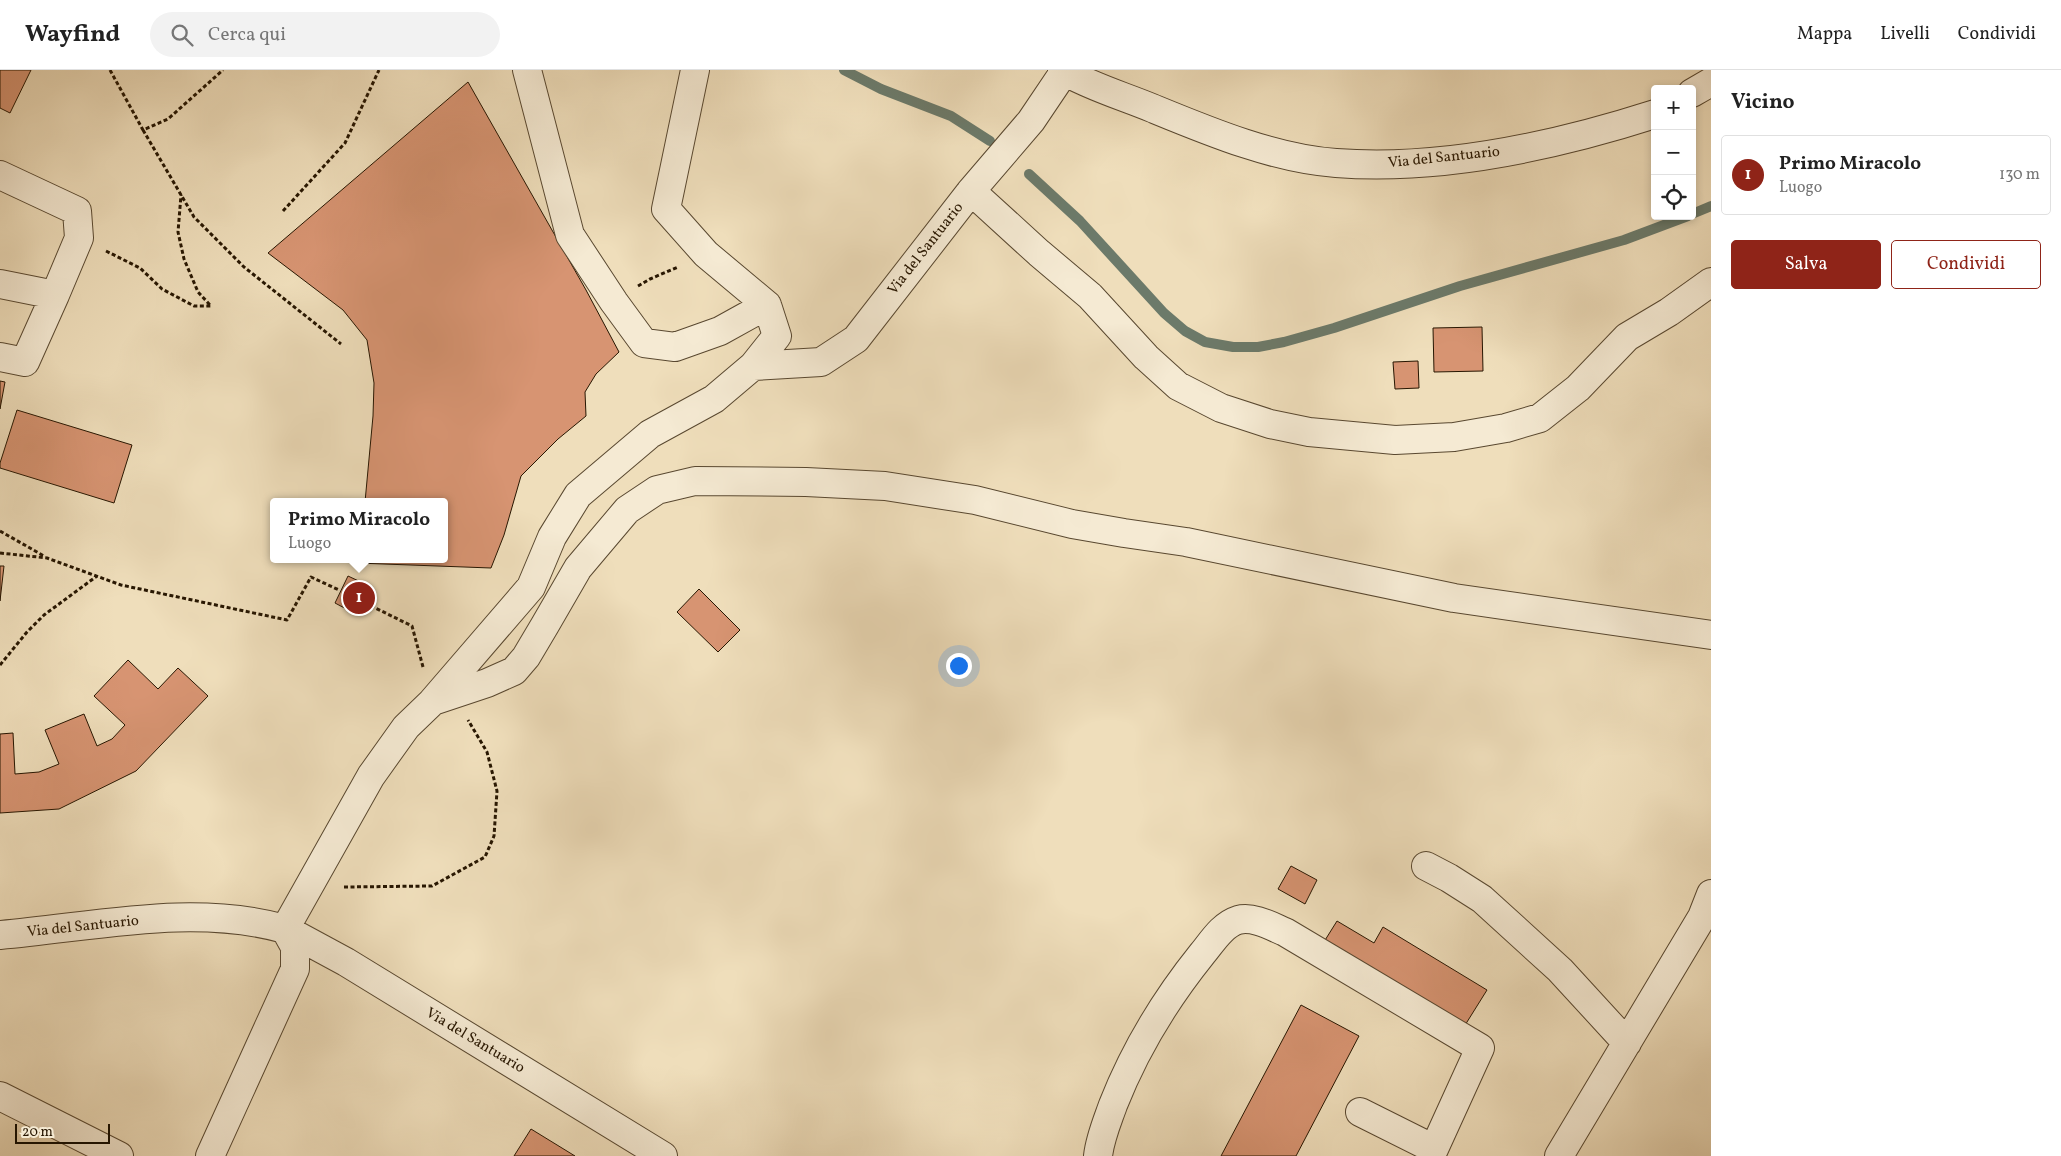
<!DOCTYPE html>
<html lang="it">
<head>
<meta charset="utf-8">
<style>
	:root { --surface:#fff; --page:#f2f2f2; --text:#222; --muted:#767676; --line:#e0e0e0; --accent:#8f2418 }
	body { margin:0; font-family:Vollkorn,serif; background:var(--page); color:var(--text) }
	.controls { position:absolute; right:15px; top:15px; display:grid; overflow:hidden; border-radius:5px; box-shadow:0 2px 8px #0003 }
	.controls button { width:45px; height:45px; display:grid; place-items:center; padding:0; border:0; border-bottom:1px solid var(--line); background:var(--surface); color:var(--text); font:25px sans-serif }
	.scale { position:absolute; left:15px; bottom:12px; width:95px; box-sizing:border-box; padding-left:5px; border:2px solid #271601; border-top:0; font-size:14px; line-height:18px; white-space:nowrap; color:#271601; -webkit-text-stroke:4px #f5ead3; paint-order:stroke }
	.you { position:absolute; left:958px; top:595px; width:18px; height:18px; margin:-12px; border:4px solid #fff; border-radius:50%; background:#1a73e8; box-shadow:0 0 0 8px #1a73e833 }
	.badge { display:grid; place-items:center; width:32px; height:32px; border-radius:50%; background:var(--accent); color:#fff; font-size:16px; font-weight:700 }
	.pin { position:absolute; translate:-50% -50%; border:2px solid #fff; box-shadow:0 1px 5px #0006 }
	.popup { position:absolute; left:270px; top:428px; width:178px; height:65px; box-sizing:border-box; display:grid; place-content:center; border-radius:5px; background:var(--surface); filter:drop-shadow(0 1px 4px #0005); font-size:16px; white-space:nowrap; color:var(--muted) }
	.popup b { font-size:19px; color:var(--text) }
	.popup::after { content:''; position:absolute; left:50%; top:100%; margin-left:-10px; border:10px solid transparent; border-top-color:var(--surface) }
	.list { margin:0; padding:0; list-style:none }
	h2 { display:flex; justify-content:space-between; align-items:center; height:65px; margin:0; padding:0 20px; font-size:21px }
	h2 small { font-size:16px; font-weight:400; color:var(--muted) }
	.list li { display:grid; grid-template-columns:32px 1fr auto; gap:15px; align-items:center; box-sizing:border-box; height:80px; margin:0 10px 10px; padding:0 10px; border:1px solid var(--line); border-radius:5px }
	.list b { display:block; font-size:19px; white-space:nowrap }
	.list p { margin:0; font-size:16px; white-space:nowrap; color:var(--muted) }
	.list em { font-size:16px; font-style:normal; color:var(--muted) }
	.actions { display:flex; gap:10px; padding:15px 20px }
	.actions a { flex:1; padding:11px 0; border:1px solid var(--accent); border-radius:5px; text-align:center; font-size:18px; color:var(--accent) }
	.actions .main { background:var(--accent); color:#fff }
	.icon { flex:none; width:28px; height:28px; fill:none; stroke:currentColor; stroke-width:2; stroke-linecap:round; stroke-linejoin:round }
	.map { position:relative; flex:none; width:1711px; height:1086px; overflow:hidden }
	header { display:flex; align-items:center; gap:30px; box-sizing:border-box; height:70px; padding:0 25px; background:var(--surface); border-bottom:1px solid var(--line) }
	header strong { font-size:24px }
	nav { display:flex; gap:28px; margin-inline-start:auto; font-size:18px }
	.search { width:350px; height:45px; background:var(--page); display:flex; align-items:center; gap:12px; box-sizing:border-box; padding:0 18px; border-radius:28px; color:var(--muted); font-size:19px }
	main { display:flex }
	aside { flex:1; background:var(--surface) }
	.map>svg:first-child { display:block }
</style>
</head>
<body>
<header>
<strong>Wayfind</strong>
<div class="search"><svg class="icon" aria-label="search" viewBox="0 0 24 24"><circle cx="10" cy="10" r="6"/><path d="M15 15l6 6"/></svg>Cerca qui</div>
<nav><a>Mappa</a><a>Livelli</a><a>Condividi</a></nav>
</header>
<main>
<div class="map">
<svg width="1711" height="1086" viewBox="0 0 1711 1086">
	<rect width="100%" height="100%" fill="#efdebb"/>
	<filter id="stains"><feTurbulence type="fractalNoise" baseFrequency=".004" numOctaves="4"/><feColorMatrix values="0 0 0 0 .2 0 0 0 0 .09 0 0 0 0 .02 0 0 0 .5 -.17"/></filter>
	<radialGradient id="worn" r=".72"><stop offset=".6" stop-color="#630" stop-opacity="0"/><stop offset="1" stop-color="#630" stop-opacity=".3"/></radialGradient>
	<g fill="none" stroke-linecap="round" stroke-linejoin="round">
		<path stroke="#6c7a6a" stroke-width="10" d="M844 0 881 19 951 46 990 71
			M1029 104 1080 151 1164 243 1185 261 1205 272 1233 277H1258L1284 272 1334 258 1460 216 1624 170 1688 146
			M1692 144 1711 136"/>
	</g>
	<path fill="#d79472" stroke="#271601" d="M0 0H31L10 43 0 38Z
		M468 12 586 220 619 282 596 304 585 322 586 346 558 369 521 406 504 465 491 498 357 493 358 489H444V432H365L373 346 374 313 367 270 343 240 268 183Z
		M1482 257 1483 301 1434 302 1433 258Z
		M1418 291 1419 318 1395 319 1393 292Z
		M0 311 5 312 0 339Z
		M17 340 132 375 114 433 0 398V393Z
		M0 496H4L0 531Z
		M348 506 365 514 352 542 335 533Z
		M699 519 740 560 718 582 677 542Z
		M128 590 158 619 178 598 208 626 136 701 59 739 0 743V664L13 663 15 704 39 702 59 694 45 660 84 644 97 676 112 669 125 655 94 626Z
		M1291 796 1317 810 1305 834 1278 819Z
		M1337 851 1374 873 1383 857 1487 920 1462 960 1322 875Z
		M1301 935 1359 966 1296 1086H1221Z
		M531 1059 575 1086H514Z"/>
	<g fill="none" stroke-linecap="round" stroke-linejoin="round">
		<defs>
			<path id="minor" d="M527 0 570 165 614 232 644 273 675 277 720 261 767 235
				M1062 0C1089 16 1123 26 1152 38 1208 61 1275 89 1336 93 1441 101 1555 76 1655 44
				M1692 23 1711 12
				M0 105 77 141 79 168 55 225 0 214
				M971 121 1039 183 1090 226 1146 287 1178 316 1221 338 1270 354 1309 362 1395 370 1454 367 1506 358 1540 348 1578 318 1627 267 1669 242 1711 212
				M0 287 25 292 55 225
				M753 296 821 292 856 269 971 121 1031 51 1064 2
				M433 631 487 613 514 601 526 587 545 555 578 498 627 440 657 420 695 411 806 412 885 416 975 430 1072 454 1124 463 1186 472 1454 528 1711 565
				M1426 796 1449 808 1482 829 1560 900 1627 973
				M0 865C94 857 192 833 285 859L295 877V899L210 1086
				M0 1026 119 1086
				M663 1086 346 892 285 859 371 706 406 657 432 632 531 517 552 467 578 425 650 364 714 329 753 296 777 266 767 235 706 184 666 139 695 0
				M1098 1086C1100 1068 1107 1052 1113 1035 1135 979 1165 930 1202 884 1212 872 1222 855 1238 850 1253 846 1271 856 1285 862L1480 978 1434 1079 1360 1042
				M1559 1086 1702 847 1711 824"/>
		</defs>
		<use href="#minor" stroke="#594830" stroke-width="30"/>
		<path stroke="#271601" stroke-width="3" stroke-dasharray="4 2.5" stroke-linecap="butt" d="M110 0 143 60 168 49 223 0
			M143 60 194 147 244 197 341 274
			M283 141 345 73 379 0
			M106 181 140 198 162 219 194 236H211L198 222 184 189 178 162 181 125
			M638 216 650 209 678 197
			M0 461 44 486
			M0 483 47 488 121 515 287 550 311 507 339 520
			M359 530 412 556 423 597
			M0 595 27 562 44 545 97 506
			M344 817 432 816 485 787 494 766 497 721 487 682 468 650"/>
		<use href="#minor" stroke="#f5ead3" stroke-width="28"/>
	</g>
	<g text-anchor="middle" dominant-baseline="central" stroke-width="4" stroke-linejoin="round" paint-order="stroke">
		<g font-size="15" fill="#271601" stroke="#f5ead3">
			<text transform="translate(1444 88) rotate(-6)">Via del Santuario</text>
			<text transform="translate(926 179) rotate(-52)">Via del Santuario</text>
			<text transform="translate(83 857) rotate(-6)">Via del Santuario</text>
			<text transform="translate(475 971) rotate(31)">Via del Santuario</text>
		</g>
	</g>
	<rect width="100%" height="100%" filter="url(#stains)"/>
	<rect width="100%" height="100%" fill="url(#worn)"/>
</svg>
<div class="controls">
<button>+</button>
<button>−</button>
<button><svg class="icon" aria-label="locate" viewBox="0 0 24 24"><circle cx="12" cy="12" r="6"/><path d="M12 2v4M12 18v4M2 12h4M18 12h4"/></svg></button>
</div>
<div class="scale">20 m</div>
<div class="you"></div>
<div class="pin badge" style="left:359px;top:528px">1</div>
<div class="popup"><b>Primo Miracolo</b>Luogo</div>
</div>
<aside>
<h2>Vicino<small></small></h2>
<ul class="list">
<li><span class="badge">1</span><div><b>Primo Miracolo</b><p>Luogo</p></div><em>130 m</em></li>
</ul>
<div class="actions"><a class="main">Salva</a><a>Condividi</a></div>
</aside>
</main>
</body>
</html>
